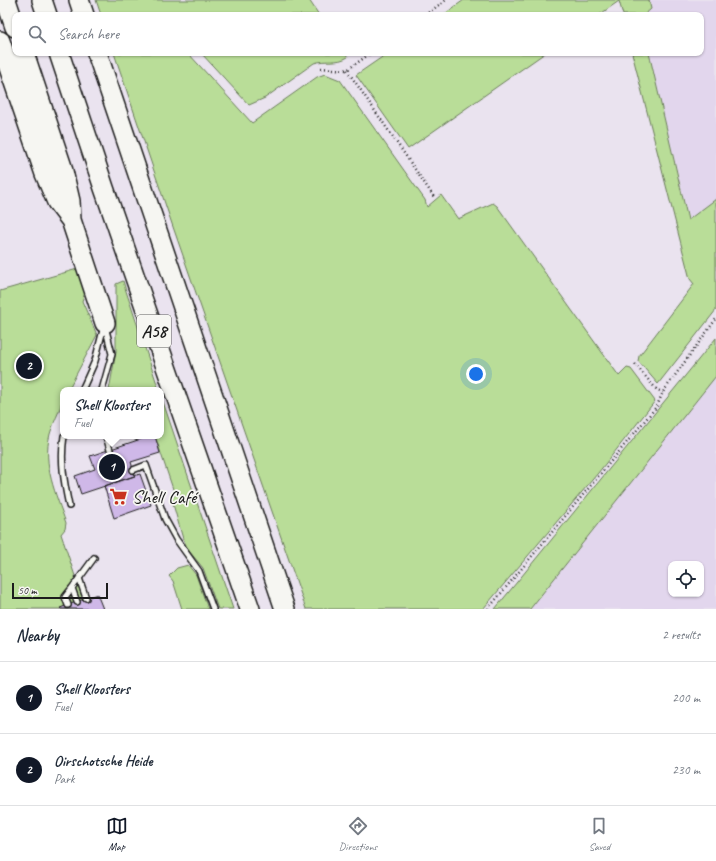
<!DOCTYPE html>
<html lang="en">
<head>
<meta charset="utf-8">
<style>
	:root { --surface:#fff; --page:#f2f2f3; --text:#1f2937; --muted:#747a83; --line:#e0e1e3; --accent:#111827 }
	body { margin:0; font-family:Caveat,sans-serif; background:var(--page); color:var(--text) }
	.controls { position:absolute; right:12px; bottom:12px; display:grid; overflow:hidden; border-radius:8px; box-shadow:0 1px 3px #0004 }
	.controls button { width:36px; height:36px; display:grid; place-items:center; padding:0; border:0; border-bottom:1px solid var(--line); background:var(--surface); color:var(--text); font:20px sans-serif }
	.scale { position:absolute; left:12px; bottom:10px; width:96px; box-sizing:border-box; padding-left:4px; border:2px solid #1c1c1c; border-top:0; font-size:11px; line-height:14px; white-space:nowrap; color:#1c1c1c; -webkit-text-stroke:3px #f6f6f2; paint-order:stroke }
	.you { position:absolute; left:476px; top:374px; width:14px; height:14px; margin:-10px; border:3px solid #fff; border-radius:50%; background:#1a73e8; box-shadow:0 0 0 6px #1a73e833 }
	.badge { display:grid; place-items:center; width:26px; height:26px; border-radius:50%; background:var(--accent); color:#fff; font-size:13px; font-weight:700 }
	.pin { position:absolute; translate:-50% -50%; border:2px solid #fff; box-shadow:0 1px 4px #0006 }
	.popup { position:absolute; left:60px; top:387px; width:104px; height:52px; box-sizing:border-box; display:grid; place-content:center; border-radius:8px; background:var(--surface); filter:drop-shadow(0 1px 3px #0005); font-size:13px; white-space:nowrap; color:var(--muted) }
	.popup b { font-size:15px; color:var(--text) }
	.popup::after { content:''; position:absolute; left:50%; top:100%; margin-left:-8px; border:8px solid transparent; border-top-color:var(--surface) }
	.list { margin:0; padding:0; list-style:none }
	h2 { display:flex; justify-content:space-between; align-items:center; height:52px; margin:0; padding:0 16px; font-size:17px }
	h2 small { font-size:13px; font-weight:400; color:var(--muted) }
	.list li { display:grid; grid-template-columns:26px 1fr auto; gap:12px; align-items:center; box-sizing:border-box; height:72px; padding:0 16px; border-top:1px solid var(--line) }
	.list b { display:block; font-size:15px; white-space:nowrap }
	.list p { margin:0; font-size:13px; white-space:nowrap; color:var(--muted) }
	.list em { font-size:13px; font-style:normal; color:var(--muted) }
	.icon { flex:none; width:22px; height:22px; fill:none; stroke:currentColor; stroke-width:2; stroke-linecap:round; stroke-linejoin:round }
	.map { position:relative; flex:none; width:716px; height:609px; overflow:hidden }
	.search { position:absolute; background:var(--surface); box-shadow:0 1px 3px #0004; left:12px; right:12px; top:12px; height:44px; display:flex; align-items:center; gap:10px; box-sizing:border-box; padding:0 14px; border-radius:8px; color:var(--muted); font-size:15px }
	.sheet { height:196px; background:var(--surface) }
	nav { display:flex; justify-content:space-around; align-items:center; box-sizing:border-box; height:56px; border-top:1px solid var(--line); background:var(--surface); font-size:11px; color:var(--muted) }
	nav a { display:grid; justify-items:center; gap:2px }
	nav .on { color:var(--accent) }
	.map>svg:first-child { display:block }
</style>
</head>
<body>
<div class="map">
<svg width="716" height="609" viewBox="0 0 716 609">
	<rect width="100%" height="100%" fill="#eae3ef"/>
	<filter id="ink" filterUnits="userSpaceOnUse"><feTurbulence type="fractalNoise" baseFrequency=".025" numOctaves="2"/><feDisplacementMap in="SourceGraphic" scale="8" xChannelSelector="R" yChannelSelector="G"/><feConvolveMatrix kernelMatrix="1 2 1 2 8 2 1 2 1" color-interpolation-filters="sRGB"/></filter>
	<g filter="url(#ink)">
		<path fill="#e2d6ed" fill-rule="evenodd" d="M649 0H716V199L689 220 649 53H701V15H644L651 9Z
			M716 376V609H530ZM671 564H701V594H671Z"/>
		<path fill="#b9dd98" stroke="#6a7c5a" d="M96 0H309L319 15H101Z
			M464 0H649L651 9 644 15H623L619 1 599 15H443Z
			M114 53H188L252 123 317 77 325 74 340 80 425 200 427 207 441 195 458 219 493 203 497 206 619 376 627 368 631 369 655 401 598 473 483 609H306L172 224Z
			M201 53H345L348 57C337 64 326 59 314 63L265 98 249 105Z
			M388 53H545L408 149 356 75Z
			M632 53H649L688 220 716 199V310L658 384 638 361 639 356 694 284 690 279Z
			M95 264 82 301 97 335 68 390H63C63 408 55 417 50 434 42 465 56 494 66 523L65 529 61 534 86 609H0V291Z
			M123 281 126 291 159 390H109L116 352V284Z
			M716 338V376L530 609H495Z
			M161 396 233 609H218L203 568 189 551 183 539 171 497 175 495 155 436H161Z
			M188 565 196 575 208 609H182L173 581 169 576 177 568Z"/>
		<path fill="#cfb8e8" stroke="#1c1c1c" d="M150 436H155L160 453 131 462 135 476 81 494 75 476 95 469 90 456Z
			M140 474 151 505 114 518 104 486Z
			M97 594 103 609H61L60 608Z"/>
		<g fill="none" stroke-linecap="round" stroke-linejoin="round">
			<defs>
				<path id="service" d="M82 390 95 361 104 326
					M102 390 112 354 105 326
					M64 436C60 460 64 482 69 506
					M106 436 110 450
					M133 470 146 465 165 519 176 539 199 571 213 609
					M79 578 86 598
					M77 602 72 588 94 558
					M68 605 65 597 72 588"/>
				<path id="motorway" d="M6 0 15 27
					M42 0 47 15
					M79 0 84 15
					M0 41 45 174 57 202 70 219
					M24 53 62 167 70 201 71 220 105 323
					M59 53 104 188 250 609
					M97 53 285 609"/>
			</defs>
			<use href="#service" stroke="#1c1c1c" stroke-width="8"/>
			<use href="#motorway" stroke="#1c1c1c" stroke-width="22"/>
			<path stroke="#1c1c1c" stroke-width="2.5" stroke-dasharray="1 3" stroke-linecap="butt" d="M425 15 446 0
				M321 68 347 70 371 53
				M347 70 434 197
				M635 364 657 390 663 392
				M488 609 657 406 663 392 716 319"/>
			<use href="#service" stroke="#f6f6f2" stroke-width="5"/>
			<use href="#motorway" stroke="#f6f6f2" stroke-width="19"/>
		</g>
	</g>
	<defs>
		<symbol id="supermarket-bare" viewBox="-9 -9 18 18"><path d="M-6-5.5h2.5l.6 2H6L4.5 2H-2.5L-4.4-4H-6ZM-1.5 3.2a1.3 1.3 0 1 0 .1 0ZM3 3.2a1.3 1.3 0 1 0 .1 0Z" fill="#c8321e" stroke="#f6f6f2" stroke-width="2.5" paint-order="stroke"/></symbol>
	</defs>
	<g fill-rule="evenodd">
		<use href="#supermarket-bare" x="106" y="484" width="25" height="25"/>
	</g>
	<g text-anchor="middle" dominant-baseline="central" stroke-width="3.5" stroke-linejoin="round" paint-order="stroke">
		<rect fill="#f6f6f2" stroke="#5d5d5c" stroke-width="1" x="137" y="315" width="34" height="32" rx="3"/>
		<g font-size="18" font-weight="bold" fill="#1c1c1c">
			<text x="154" y="331">A58</text>
		</g>
		<g font-size="19" fill="#1c1c1c" stroke="#f6f6f2" text-anchor="start">
			<text x="132" y="497">Shell Café</text>
		</g>
	</g>
</svg>
<div class="controls">
<button><svg class="icon" aria-label="locate" viewBox="0 0 24 24"><circle cx="12" cy="12" r="6"/><path d="M12 2v4M12 18v4M2 12h4M18 12h4"/></svg></button>
</div>
<div class="scale">50 m</div>
<div class="you"></div>
<div class="pin badge" style="left:112px;top:467px">1</div>
<div class="popup"><b>Shell Kloosters</b>Fuel</div>
<div class="pin badge" style="left:29px;top:366px">2</div>
<div class="search"><svg class="icon" aria-label="search" viewBox="0 0 24 24"><circle cx="10" cy="10" r="6"/><path d="M15 15l6 6"/></svg>Search here</div>
</div>
<section class="sheet">
<h2>Nearby<small>2 results</small></h2>
<ul class="list">
<li><span class="badge">1</span><div><b>Shell Kloosters</b><p>Fuel</p></div><em>200 m</em></li>
<li><span class="badge">2</span><div><b>Oirschotsche Heide</b><p>Park</p></div><em>230 m</em></li>
</ul>
</section>
<nav>
<a class="on"><svg class="icon" aria-label="map" viewBox="0 0 24 24"><path d="M3 6l6-2 6 2 6-2v14l-6 2-6-2-6 2zM9 4v14M15 6v14"/></svg>Map</a>
<a><svg class="icon" aria-label="directions" viewBox="0 0 24 24"><path d="M12 3l9 9-9 9-9-9zM9 14v-3h6M13 9l2 2-2 2"/></svg>Directions</a>
<a><svg class="icon" aria-label="saved" viewBox="0 0 24 24"><path d="M7 4h10v16l-5-4-5 4z"/></svg>Saved</a>
</nav>
</body>
</html>
